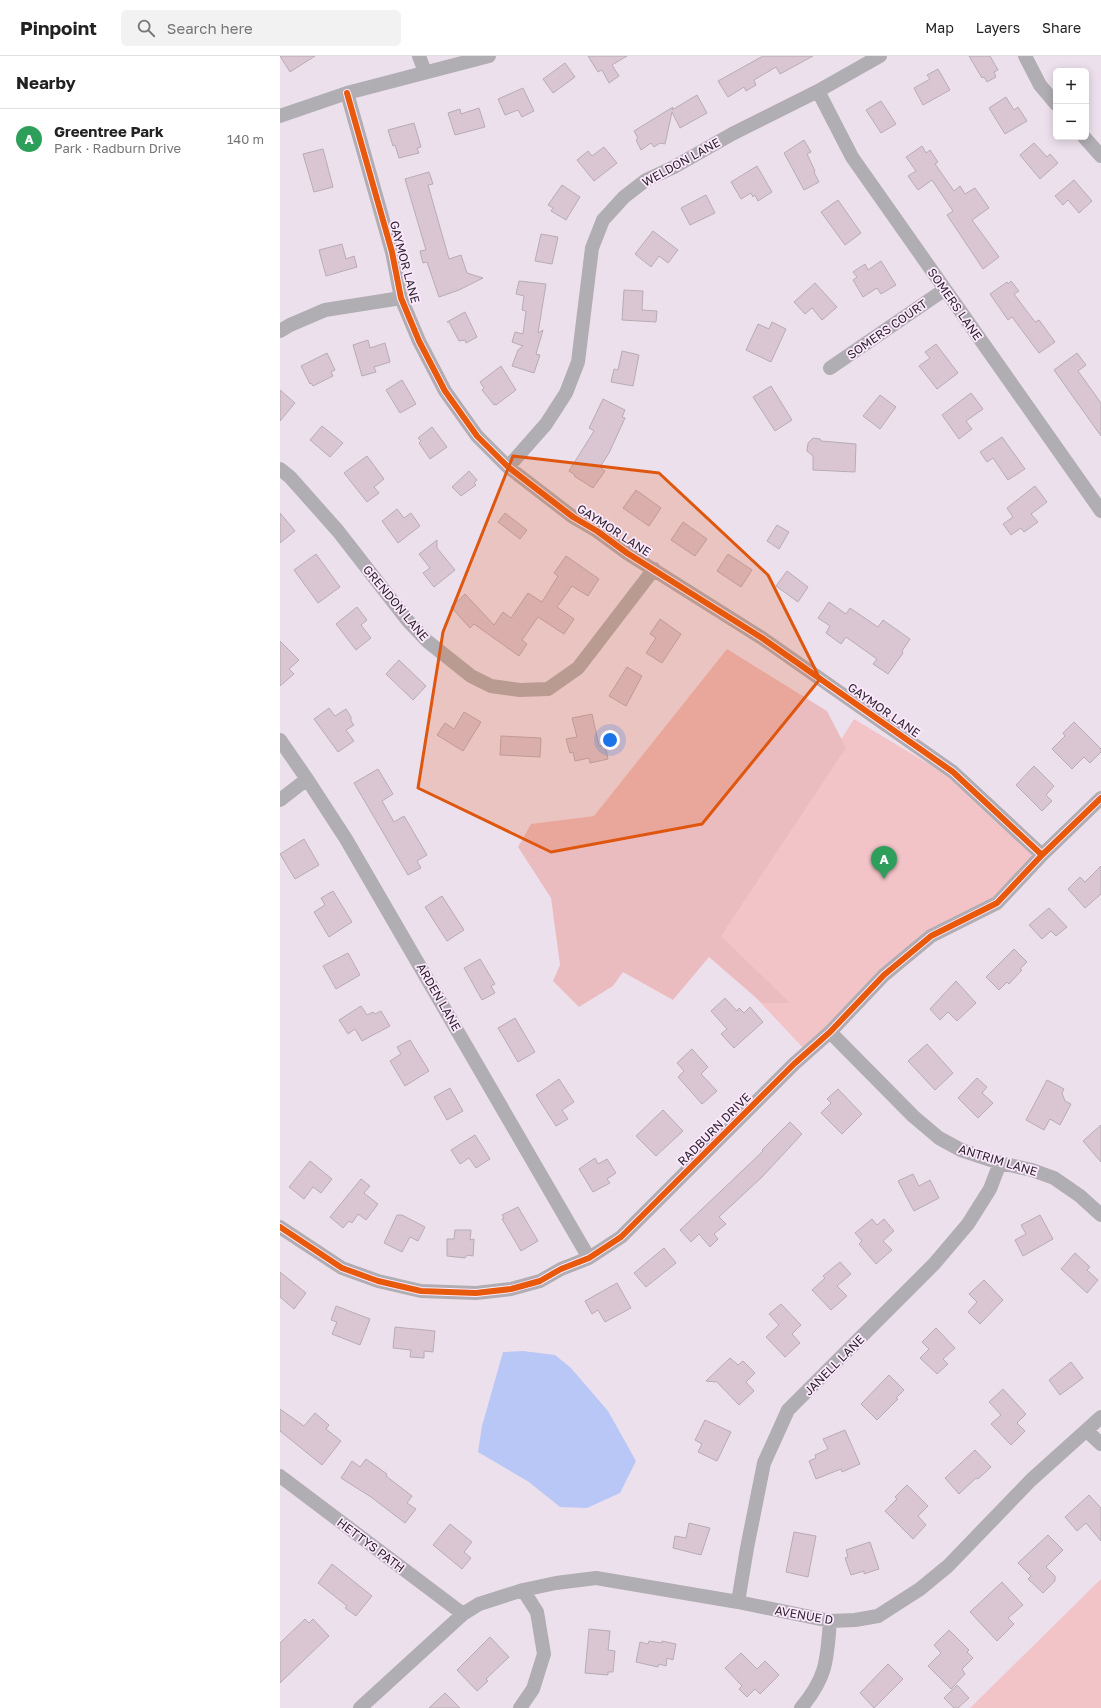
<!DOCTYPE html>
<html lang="en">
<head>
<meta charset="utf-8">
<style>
	:root { --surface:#fff; --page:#f2f2f2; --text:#222; --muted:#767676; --line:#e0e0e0; --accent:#d93025 }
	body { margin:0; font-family:"Golos Text",sans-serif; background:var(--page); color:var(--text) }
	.controls { position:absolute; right:12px; top:12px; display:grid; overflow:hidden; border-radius:6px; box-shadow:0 2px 10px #0003 }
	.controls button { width:36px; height:36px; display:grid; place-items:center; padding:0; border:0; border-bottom:1px solid var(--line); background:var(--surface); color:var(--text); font:20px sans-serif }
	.you { position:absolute; left:330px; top:684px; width:14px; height:14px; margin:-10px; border:3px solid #fff; border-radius:50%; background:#1a73e8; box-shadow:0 0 0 6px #1a73e833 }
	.badge { display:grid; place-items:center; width:26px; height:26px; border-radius:50%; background:var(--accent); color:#fff; font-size:13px; font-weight:700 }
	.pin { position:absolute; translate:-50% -33px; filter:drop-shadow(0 1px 2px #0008) }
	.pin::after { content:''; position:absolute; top:21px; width:14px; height:12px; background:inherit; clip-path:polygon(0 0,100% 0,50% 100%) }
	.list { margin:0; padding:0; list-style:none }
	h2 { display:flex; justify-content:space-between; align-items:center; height:52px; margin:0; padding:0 16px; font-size:17px }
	h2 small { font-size:13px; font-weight:400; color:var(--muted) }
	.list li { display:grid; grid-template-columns:26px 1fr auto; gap:12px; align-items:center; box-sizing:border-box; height:60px; padding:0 16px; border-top:1px solid var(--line) }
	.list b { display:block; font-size:15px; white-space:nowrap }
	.list p { margin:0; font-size:13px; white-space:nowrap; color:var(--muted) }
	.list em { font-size:13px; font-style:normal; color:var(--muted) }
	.icon { flex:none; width:22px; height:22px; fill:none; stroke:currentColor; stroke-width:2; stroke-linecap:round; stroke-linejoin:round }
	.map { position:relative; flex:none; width:821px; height:1652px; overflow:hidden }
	header { display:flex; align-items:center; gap:24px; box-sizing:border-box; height:56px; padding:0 20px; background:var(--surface); border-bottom:1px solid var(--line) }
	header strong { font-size:19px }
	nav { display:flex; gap:22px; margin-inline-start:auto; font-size:14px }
	.search { width:280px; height:36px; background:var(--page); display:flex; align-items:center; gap:10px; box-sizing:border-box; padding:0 14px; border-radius:6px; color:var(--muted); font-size:15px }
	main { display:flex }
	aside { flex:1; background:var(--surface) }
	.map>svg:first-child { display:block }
</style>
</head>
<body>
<header>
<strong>Pinpoint</strong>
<div class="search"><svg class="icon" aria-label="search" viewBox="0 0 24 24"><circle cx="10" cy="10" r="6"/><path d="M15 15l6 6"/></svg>Search here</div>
<nav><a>Map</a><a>Layers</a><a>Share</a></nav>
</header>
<main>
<aside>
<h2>Nearby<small></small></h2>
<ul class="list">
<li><span class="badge" style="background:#2e9e5b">A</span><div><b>Greentree Park</b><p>Park · Radburn Drive</p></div><em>140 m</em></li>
</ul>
</aside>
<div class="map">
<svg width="821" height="1652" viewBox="0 0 821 1652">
	<rect width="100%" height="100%" fill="#ede0ed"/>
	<path fill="#f2c4c8" d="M574 663 667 719 755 800 717 847 651 881 527 996 429 892Z
		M821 1523V1652H690Z"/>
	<path fill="#ebbcbf" d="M447 593 547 655 566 692 441 880 510 947H482L429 901 393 944 343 916 333 930 299 951 273 925 280 909 271 842 238 791 251 768 314 760Z"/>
	<path fill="#b8c7f5" d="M243 1295 275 1299 291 1312 328 1355 356 1405 340 1437 307 1452 280 1451 249 1426 198 1396 202 1370 223 1296Z"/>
	<path fill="#d9c6d2" stroke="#b8acb4" d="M0 0H35L10 16Z
		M308 0H347L332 9 339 20 329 27 322 14 318 16Z
		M483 0H533L500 18 496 11 474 24 476 29 466 35 464 31 448 41 438 25Z
		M689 0H710L718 14 714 16 716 21 707 26 704 21 702 22Z
		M285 7 295 21 273 37 263 23Z
		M658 13 670 34 643 49 634 32 650 23 647 19Z
		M243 32 254 55 242 61 238 54 225 59 218 43Z
		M417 39 427 57 400 72 392 56 385 88 380 87 374 91 371 87 361 94 356 84 358 82 354 75 393 51 392 54Z
		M726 41 734 54 738 51 747 65 725 78 709 52Z
		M601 45 616 68 601 77 586 54Z
		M199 52 205 71 175 79 168 57 180 53 181 58Z
		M134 67 141 91 137 92 139 97 119 102 115 89 113 90 108 74Z
		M524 84 531 96 527 98 535 115 534 116 539 126 524 134 504 97Z
		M754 87 767 101 770 98 778 107 760 123 740 99Z
		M642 90 646 97 650 94 658 106 655 108 674 135 680 130 685 138 695 132 709 152 692 164 719 201 703 213 667 159 673 155 652 124 638 134 628 120 636 115 626 101Z
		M324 91 337 107 314 125 297 104 308 95 312 100Z
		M43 93 53 131 34 136 23 98Z
		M477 110 492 136 478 145 475 139 473 141 471 137 461 143 451 126Z
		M149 116 153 128 148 129 169 203 181 199 187 217 203 222 179 234 159 241 147 206 143 207 140 195 146 194 125 123Z
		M794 124 812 145 799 157 788 144 783 149 775 140Z
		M282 129 300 141 286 164 271 155 273 152 268 149Z
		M426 139 435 157 410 169 401 152Z
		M558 144 581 177 565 189 541 156Z
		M373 175 398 194 388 207 379 200 371 211 355 198Z
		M261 178 278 181 272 208 255 205Z
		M62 188 66 203 74 200 77 211 46 220 39 194Z
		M601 205 616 229 601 238 597 232 583 241 573 224 577 221 573 216 585 208 588 214Z
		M239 225 266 228 258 277 263 274 256 298 260 299 254 317 232 310 238 294 243 290 232 286 235 276 243 278 246 255 242 254 244 240 236 238Z
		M731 225 739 235 734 238 755 266 759 264 775 286 759 297 732 261 728 264 710 238 727 226 728 228Z
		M535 227 557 251 542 264 532 252 525 258 514 246Z
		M344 234 363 235 362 254 377 255 376 266 342 264Z
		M185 256 197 281 186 287 185 284 179 285 169 266H167Z
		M492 266 506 273 491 306 466 294 478 268 489 273Z
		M88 284 90 292 105 287 110 306 94 311 96 316 82 320 73 289Z
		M656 288 678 317 657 333 639 310 650 302 645 296Z
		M342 295 359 299 353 330 331 326 334 313 338 314Z
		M47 297 55 314 51 316 53 320 33 330 31 327 30 328 21 310Z
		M797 297 806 309 798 315 821 347V380L774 314Z
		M221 310 236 334 216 349V348L214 349 202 334 204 332 200 326Z
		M122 324 136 348 120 357 106 334Z
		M491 330 512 364 495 375 473 341Z
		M0 334 15 347 0 365Z
		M691 337 703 353 686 365 692 373 679 383 662 359Z
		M600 339 616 351 600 373 583 360Z
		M323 343 345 354 342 361 345 362 329 397 320 411 325 415 313 432 294 420 295 419 289 415 314 375 309 372Z
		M42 370 63 387 50 401 30 384Z
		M152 371 167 391 150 403 139 387 141 385 138 382Z
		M722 381 745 413 728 424 713 402 707 406 700 396Z
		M533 382 540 383 541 385 576 388 575 416 533 414V400L527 395 528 387Z
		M87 400 104 423 94 431 99 437 87 446 64 417Z
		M189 415 197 424 194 427 196 429 181 440 172 431Z
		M755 430 767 446 751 458 758 466 744 476 741 472 731 479 723 468 733 461 727 452Z
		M356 434 381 452 369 470 343 452Z
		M117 453 124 462 131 457 140 470 118 487 102 465Z
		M0 457 15 475 0 487Z
		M225 457 247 474 240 483 218 466Z
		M403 466 427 483 415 500 391 484Z
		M497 469 509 476 499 493 487 485Z
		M157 484V492L175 514 154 531 143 517 150 512 139 498Z
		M36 498 60 531 38 547 14 514Z
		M448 498 472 514 461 531 437 515Z
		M286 500 319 523 308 540 292 530 277 551 294 563 284 578 258 561 242 584 247 588 239 600 194 568 190 572 171 551 185 538 214 569 223 556 231 562 248 537 262 546 278 520 274 517Z
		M507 515 528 531 518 546 496 530Z
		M549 546 566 558 570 552 598 571 603 564 630 583 622 595 623 597 608 618 593 608 597 603 566 581 561 588 546 577 550 570 538 562Z
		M77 551 87 564 81 569 91 582 76 594 56 568Z
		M380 563 401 578 382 607 366 597 376 582 370 578Z
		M0 585 19 604 9 613 14 618 0 630Z
		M119 604 146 630 133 644 106 618Z
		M347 611 362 620 346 650 329 640Z
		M49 652 55 660 66 653 71 661V665L74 669 66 674 74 685 58 696 34 663Z
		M184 656 201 666 183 695 157 679 165 667 174 673Z
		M312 658 319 690 325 689 328 703 310 707 309 702 295 705 293 696 290 697 286 683 297 681 292 662Z
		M794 666 821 693V696L810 707 804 701 792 713 772 693 785 680 783 677Z
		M221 680 261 682 260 701 220 699Z
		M754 710 774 730 766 739 772 745 762 755 736 729Z
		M98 713 113 738 102 745 114 766 124 760 147 799 137 805 141 812 128 819 74 727Z
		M24 783 39 809 15 823 0 798Z
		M821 810V838L805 852 788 833 800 821 805 826Z
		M53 835 72 866 49 881 34 856 45 849 41 842Z
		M162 840 184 874 167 885 145 851Z
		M769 852 787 871 776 880 771 875 762 883 749 869Z
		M734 893 747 906 740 913 742 914 729 928 727 926 719 934 706 921Z
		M68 897 80 919 56 933 43 910Z
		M200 903 215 928 211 930 215 937 202 944 184 912Z
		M676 925 696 947 677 965 668 956 660 964 650 953Z
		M445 942 457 955 459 952 464 957 470 951 483 966 454 992 441 978 447 973 431 955Z
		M81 950 87 959 93 956 95 958 101 955 110 970 82 985 75 973 68 978 59 964Z
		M235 962 255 996 238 1006 218 972Z
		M130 984 149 1015 125 1030 110 1005 121 998 117 991Z
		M647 988 673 1017 655 1034 628 1005Z
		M412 993 428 1011 421 1018 437 1035 422 1048 398 1021 404 1015 397 1007Z
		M697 1022 707 1031 702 1037 713 1047 698 1062 678 1042Z
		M279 1023 294 1046 282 1054 288 1063 276 1070 256 1039Z
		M767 1024 784 1033 782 1037 785 1045 791 1048 780 1069 770 1063 764 1074 746 1064Z
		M170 1032 183 1055 167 1064 154 1041Z
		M558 1033 582 1058 562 1078 541 1057 551 1047 547 1043Z
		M383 1054 403 1075 376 1100 356 1080Z
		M510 1066 522 1078 482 1121 439 1161 446 1168 434 1178 438 1183 430 1191 419 1178 411 1186 400 1174 483 1095 482 1094Z
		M821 1069V1106L803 1085Z
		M195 1079 210 1103 196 1112 189 1102 180 1108 171 1094Z
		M315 1102 318 1108 327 1103 336 1117 327 1123 330 1127 313 1136 299 1113Z
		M30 1105 52 1123 41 1137 33 1131 24 1143 9 1131Z
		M633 1118 639 1130 650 1124 659 1142 634 1155 618 1125Z
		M81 1123 90 1130 84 1137 98 1148 86 1164 78 1158 72 1167 69 1165 63 1172 50 1161Z
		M238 1151 258 1185 241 1195 222 1163 224 1162 222 1159Z
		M117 1159H122L145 1171 138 1185 130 1181 122 1196 104 1187Z
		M760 1159 773 1183 743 1200 735 1184 746 1178 741 1169Z
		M592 1163 597 1169 604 1163 614 1175 603 1185 612 1194 596 1208 579 1188 582 1185 575 1177Z
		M175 1174H191L190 1184 194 1183 193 1200 187 1199 185 1202 167 1200V1183H174Z
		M384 1192 396 1207 366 1231 354 1217Z
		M795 1197 810 1211 807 1214 818 1224 807 1237 781 1213Z
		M560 1206 571 1218 557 1230 567 1240 551 1254 532 1234 545 1222 543 1220Z
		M0 1216 26 1237 14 1253 0 1241Z
		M704 1224 723 1244 700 1268 688 1256 697 1246 689 1238Z
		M337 1227 351 1252 325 1266 318 1254 312 1258 305 1245Z
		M501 1248 521 1269 512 1278 520 1287 505 1301 486 1281 499 1269 489 1258Z
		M56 1250 90 1263 80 1289 52 1278 57 1266 51 1264Z
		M115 1271 155 1275 153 1296 144 1295V1302L130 1301 131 1294 113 1292Z
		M656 1272 675 1292 663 1303 668 1308 657 1318 640 1302 649 1293 642 1286Z
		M450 1302 458 1309 463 1305 475 1317 466 1326 474 1335 459 1349 437 1326 426 1325Z
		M791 1306 803 1322 780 1339 769 1324Z
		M609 1319 624 1334 616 1342 618 1343 597 1364 581 1348Z
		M723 1333 746 1358 737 1367 745 1375 731 1389 711 1368 721 1359 709 1346Z
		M0 1353 24 1370 35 1357 49 1369 46 1373 61 1385 42 1409 0 1375Z
		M425 1364 451 1376 437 1405 418 1396 422 1388 415 1384Z
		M565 1374 580 1408 562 1416 561 1413 536 1423 529 1405 536 1402 535 1399 548 1393 543 1383Z
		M695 1394 711 1411 698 1423 696 1422 679 1438 665 1422Z
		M86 1403 107 1418 106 1420 132 1440 127 1447 136 1453 125 1467 91 1441 61 1422 72 1405 80 1411Z
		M627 1429 648 1450 638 1460 646 1469 633 1483 605 1455 617 1443 615 1441Z
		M809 1439 821 1452V1485L806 1467 797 1475 785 1461Z
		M409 1467 430 1472 421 1499 393 1492 395 1480 406 1482Z
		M170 1468 192 1486 184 1496 191 1502 182 1513 153 1489Z
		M514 1476 536 1480 528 1521 506 1516Z
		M768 1479 783 1494 766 1511 775 1520V1525L763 1537 748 1523 751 1520 738 1507Z
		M590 1486 599 1513 584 1518V1515L571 1519 565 1502 568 1501 566 1494Z
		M52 1508 92 1540 76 1560 65 1552 67 1550 38 1527Z
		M722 1526 743 1549 728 1562 734 1568 717 1585 690 1556Z
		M25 1563 29 1567 33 1563 49 1580 0 1627V1587Z
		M309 1573 330 1575 328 1594 335 1595 333 1616H328V1619L305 1617Z
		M669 1574 689 1594 687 1596 693 1602 682 1613 685 1618 671 1633 648 1610 661 1597 654 1589Z
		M210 1581 229 1601 206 1623 208 1625 197 1635 177 1614Z
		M369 1585 382 1587V1585L396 1588 393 1604 387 1602 386 1610 379 1608 378 1611 356 1606 360 1586 368 1588Z
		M461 1597 477 1613 485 1605 499 1619 480 1638 475 1633 467 1641 459 1633 462 1630 445 1612Z
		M608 1608 623 1623 594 1652 580 1637Z
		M677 1629 689 1642 678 1652H674L664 1642Z
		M165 1637 180 1652H149Z"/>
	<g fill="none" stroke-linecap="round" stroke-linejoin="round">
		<path stroke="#b0adb3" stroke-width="14" d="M139 0 145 16
			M745 0 760 29 776 48
			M538 35 572 101 821 455
			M67 37 112 196 121 242 139 285 165 335 197 380 228 411 293 461 317 475 347 497 482 582 673 716 762 799
			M0 60 67 37 209 0
			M804 81 821 100
			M0 275 10 269 45 254 121 242
			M550 312 664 234
			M228 411 266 368 286 337 298 306 312 192 323 164 344 141 366 124 394 111 452 78 538 35 600 0
			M0 413 10 421 58 475 128 565 147 585 191 620 211 630 240 634 268 633 298 612 374 513
			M0 684 27 723 66 783 309 1202
			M0 744 27 723
			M550 976 633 1060 659 1082 681 1094 720 1107 752 1114 774 1122 800 1140 821 1159
			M0 1171 62 1212 98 1225 141 1235 196 1237 231 1233 260 1225 281 1213 309 1202 341 1181 514 1008 550 976 604 919 651 880 717 847 762 799 821 742
			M807 1375 821 1388
			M0 1420 183 1558
			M458 1546 467 1492 484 1407 508 1354 654 1208 688 1168 710 1133 720 1107
			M80 1652 183 1558 199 1548 243 1534 276 1527 316 1522 458 1546 550 1565 575 1564 598 1560 640 1533 668 1510 751 1424 821 1361
			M240 1652 253 1633 264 1598 257 1556 243 1534
			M521 1652C547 1621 547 1604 550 1565"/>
		<defs>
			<path id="cycleway" d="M67 37 112 196 121 242 139 285 165 335 197 380 228 411 293 461 317 475 347 497 482 582 673 716 762 799
				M0 1171 62 1212 98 1225 141 1235 196 1237 231 1233 260 1225 281 1213 309 1202 341 1181 514 1008 550 976 604 919 651 880 717 847 762 799 821 742"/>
		</defs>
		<use href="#cycleway" stroke="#fde9fe" stroke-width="8"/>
		<use href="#cycleway" stroke="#e8590c" stroke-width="6"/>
	</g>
	<path fill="#df560e" fill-opacity="0.2" stroke="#df560e" stroke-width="3" stroke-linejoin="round" d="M233 400 379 417 488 519 540 623 422 768 271 796 138 732 163 576Z"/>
	<g text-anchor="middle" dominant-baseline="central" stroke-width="3.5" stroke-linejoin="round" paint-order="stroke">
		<g font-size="12" fill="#2d242d" stroke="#fde9fe">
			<text transform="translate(401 106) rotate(-29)">WELDON LANE</text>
			<text transform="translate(125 206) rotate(75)">GAYMOR LANE</text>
			<text transform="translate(675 248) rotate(55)">SOMERS LANE</text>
			<text transform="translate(607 273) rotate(-35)">SOMERS COURT</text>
			<text transform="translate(334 474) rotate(33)">GAYMOR LANE</text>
			<text transform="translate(116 547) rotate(50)">GRENDON LANE</text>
			<text transform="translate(604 654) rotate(35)">GAYMOR LANE</text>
			<text transform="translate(159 941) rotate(60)">ARDEN LANE</text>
			<text transform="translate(434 1073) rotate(-45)">RADBURN DRIVE</text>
			<text transform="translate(718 1104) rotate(17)">ANTRIM LANE</text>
			<text transform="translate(554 1309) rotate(-45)">JANELL LANE</text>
			<text transform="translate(91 1489) rotate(37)">HETTYS PATH</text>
			<text transform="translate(524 1559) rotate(10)">AVENUE D</text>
		</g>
	</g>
</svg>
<div class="controls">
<button>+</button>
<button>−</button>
</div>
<div class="you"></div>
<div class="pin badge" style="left:604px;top:823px;background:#2e9e5b">A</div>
</div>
</main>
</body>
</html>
